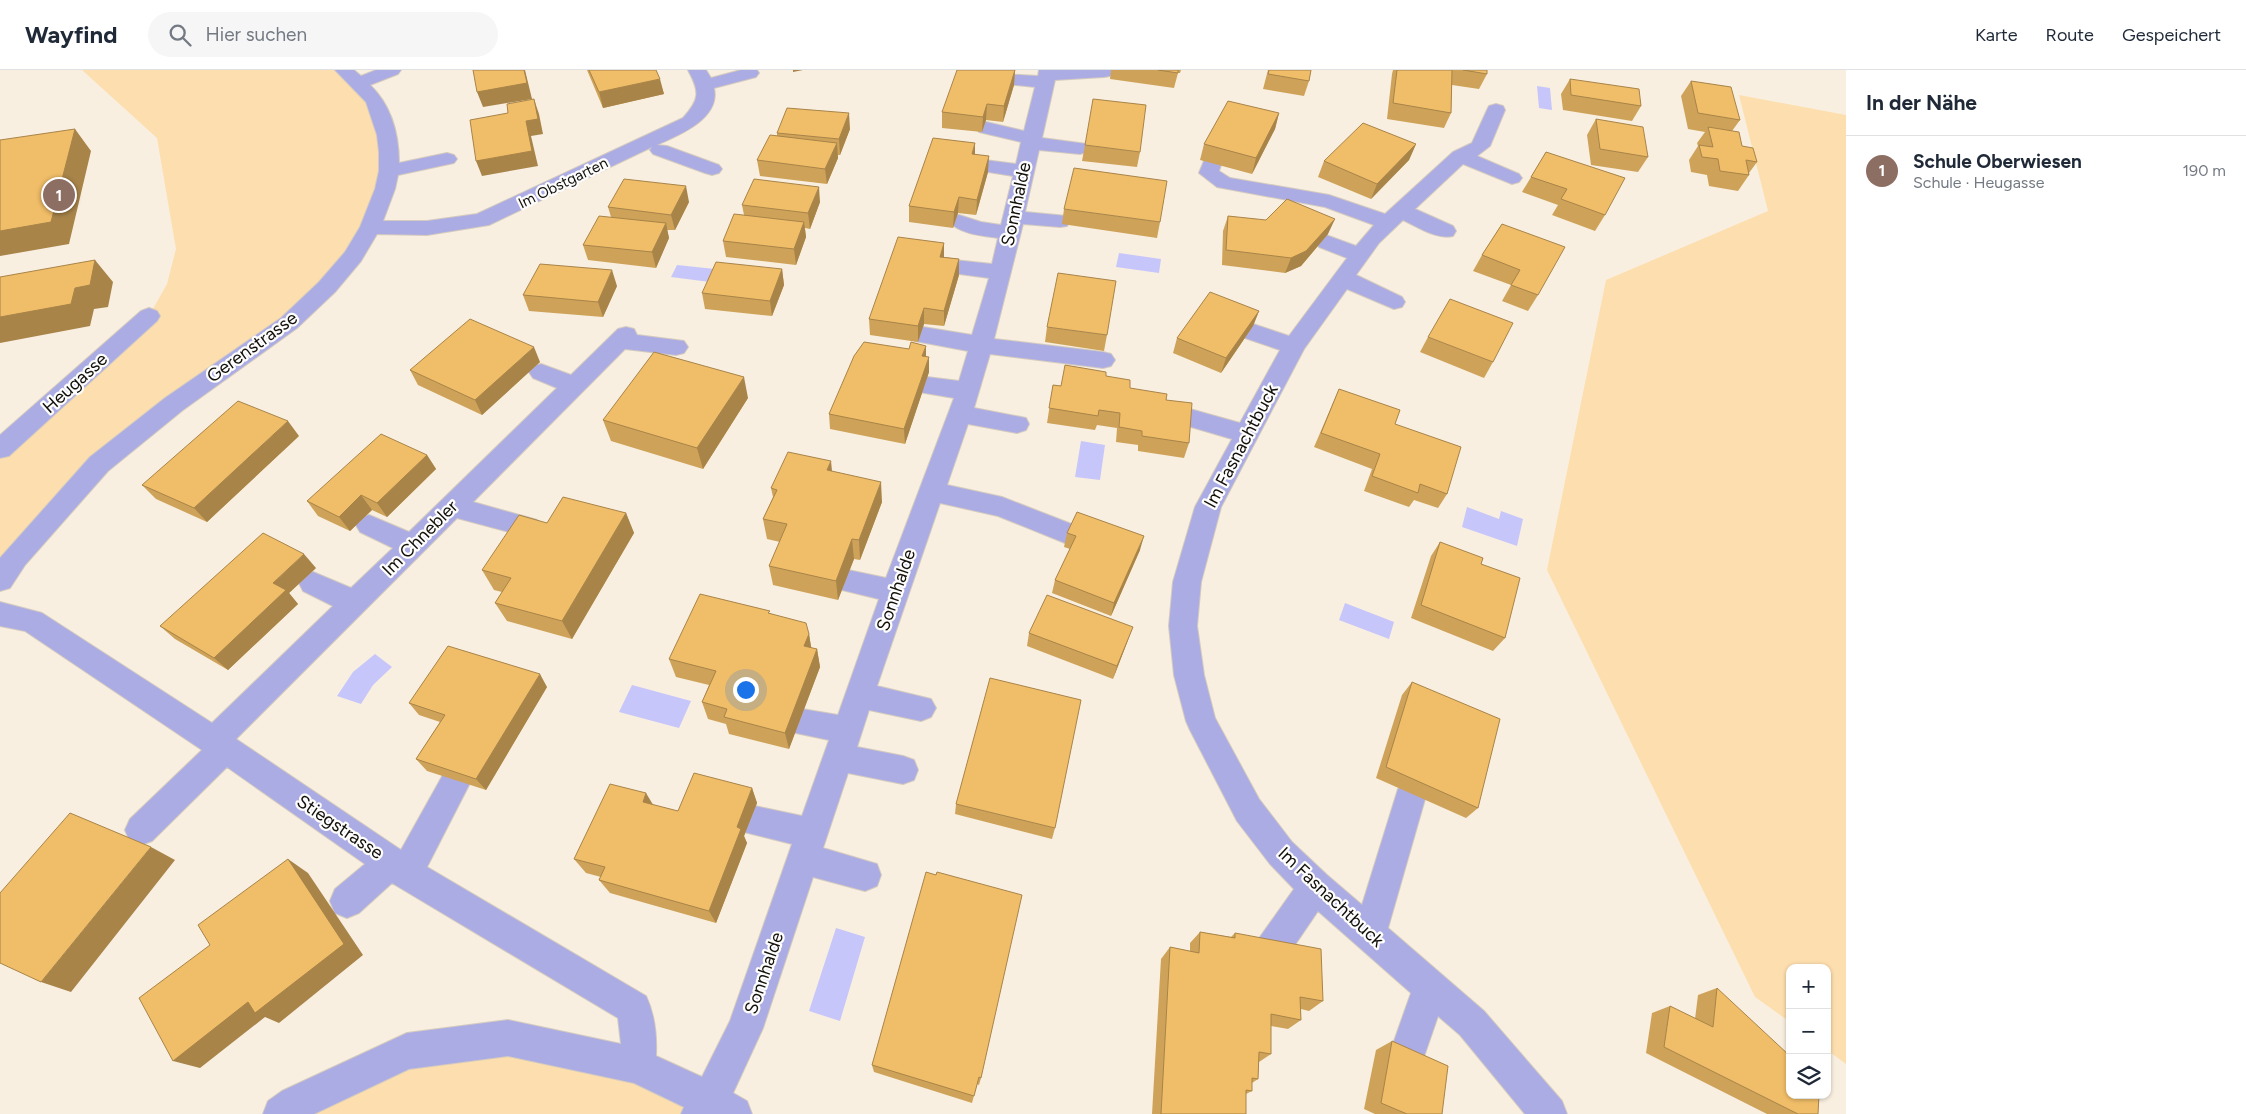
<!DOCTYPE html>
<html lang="de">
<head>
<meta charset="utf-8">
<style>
	:root { --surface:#fff; --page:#f6f6f7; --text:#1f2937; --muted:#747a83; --line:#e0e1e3; --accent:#2563eb }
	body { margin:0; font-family:Figtree,sans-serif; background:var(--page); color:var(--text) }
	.controls { position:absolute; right:15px; bottom:15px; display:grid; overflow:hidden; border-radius:10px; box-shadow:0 1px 4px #0004 }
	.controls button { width:45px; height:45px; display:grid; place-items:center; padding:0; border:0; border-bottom:1px solid var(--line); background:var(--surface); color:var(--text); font:25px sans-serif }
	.you { position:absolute; left:745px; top:619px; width:18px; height:18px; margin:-12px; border:4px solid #fff; border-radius:50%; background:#1a73e8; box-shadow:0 0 0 8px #1a73e833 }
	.badge { display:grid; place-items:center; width:32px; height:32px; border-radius:50%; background:var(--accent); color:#fff; font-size:16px; font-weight:700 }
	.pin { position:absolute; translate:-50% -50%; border:2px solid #fff; box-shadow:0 1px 5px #0006 }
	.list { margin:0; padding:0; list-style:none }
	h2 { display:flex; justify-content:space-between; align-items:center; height:65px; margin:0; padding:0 20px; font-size:21px }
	h2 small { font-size:16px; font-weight:400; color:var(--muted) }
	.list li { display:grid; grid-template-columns:32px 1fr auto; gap:15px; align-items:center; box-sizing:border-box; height:70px; padding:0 20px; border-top:1px solid var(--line) }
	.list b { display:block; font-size:19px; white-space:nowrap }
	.list p { margin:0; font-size:16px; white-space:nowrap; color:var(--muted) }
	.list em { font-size:16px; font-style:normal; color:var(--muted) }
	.icon { flex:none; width:28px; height:28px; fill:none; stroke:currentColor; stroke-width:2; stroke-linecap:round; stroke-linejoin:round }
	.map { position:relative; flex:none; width:1846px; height:1044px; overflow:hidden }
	header { display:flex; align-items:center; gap:30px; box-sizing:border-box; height:70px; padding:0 25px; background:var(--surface); border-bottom:1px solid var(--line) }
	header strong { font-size:24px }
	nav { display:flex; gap:28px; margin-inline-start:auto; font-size:18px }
	.search { width:350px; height:45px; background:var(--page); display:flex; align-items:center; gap:12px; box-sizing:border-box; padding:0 18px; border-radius:28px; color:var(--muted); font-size:19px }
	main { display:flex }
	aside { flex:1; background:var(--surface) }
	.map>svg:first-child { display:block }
</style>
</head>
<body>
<header>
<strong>Wayfind</strong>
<div class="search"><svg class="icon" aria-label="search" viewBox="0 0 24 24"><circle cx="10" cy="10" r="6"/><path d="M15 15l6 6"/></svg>Hier suchen</div>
<nav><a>Karte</a><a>Route</a><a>Gespeichert</a></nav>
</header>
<main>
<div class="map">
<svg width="1846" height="1044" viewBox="0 0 1846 1044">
	<rect width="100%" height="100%" fill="#f9efe0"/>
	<path fill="#fddeae" d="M82 0H344L375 30 385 119 327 217 174 334 0 510V379L149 246 167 214 176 179 157 68Z
		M1739 25 1846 45V994L1827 980V898H1790V952L1755 927 1547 500 1606 210 1768 141Z
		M508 968 637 996 699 1044H281L295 1034Z"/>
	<path fill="#c6c6fa" d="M1537 16 1550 18 1552 40 1539 38Z
		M1119 183 1161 189 1159 203 1116 197Z
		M677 195 715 199 710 212 671 207Z
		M1081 371 1105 375 1100 410 1075 407Z
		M1467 437 1499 449 1501 441 1523 449 1517 476 1462 457Z
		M1345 533 1394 552 1389 569 1339 550Z
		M375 584 392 597 373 615 361 634 337 626 353 602Z
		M632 615 691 631 679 658 619 642Z
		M836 858 865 867 840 951 809 941Z"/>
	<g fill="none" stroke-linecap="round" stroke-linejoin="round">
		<defs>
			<path id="minor" d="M335 0H354L361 6 376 0H401L398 4 370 15C391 35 399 64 399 93L447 83 454 85 457 89 454 93 398 105 395 119 383 151H427L477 144 683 48C700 29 700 22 688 0H706L711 8 741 0H757L759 3 756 7 714 18C721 49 678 65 657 75L667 76 719 95 722 99 719 103 712 105 705 103 653 84 650 80 652 77 489 155 427 165 377 164 361 191 335 222 297 258 183 340 108 401 25 495 10 518 0 521V488L90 387 165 328 281 248 319 212 345 182 360 157 375 119 379 101V82L377 65 366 32Z
				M1039 0H1112L1113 2 1110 6 1104 7 1055 10 1042 68 1087 74 1090 78 1087 82 1080 84 1039 80 1025 142 1067 146 1070 151 1067 156 1060 157 1023 154 994 269 1103 282 1111 284 1115 290 1111 296 1103 298 990 284 974 338 1026 348 1029 354 1026 360 1017 363 968 354 947 415 1002 427 1074 455 1078 462 1074 469 1065 473 998 446 940 433 877 616 931 629 936 638 931 647 921 651 869 640 857 677 903 686 914 690 918 700 914 710 903 714 848 703 823 778 877 794 881 805 877 816 865 821 813 807 763 958 733 1023 747 1031 752 1044H681L684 1037 634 1013 508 986 409 999 314 1044H263L268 1031 282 1021 407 963 508 950 621 974 618 948 392 813 359 843 347 848 335 843 330 831 335 819 365 794 227 697 152 771 141 775 130 771 125 760 130 749 202 680 25 561 0 556V532L42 543 212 653 333 536 303 521 299 513 303 505 313 502 351 518 393 478 360 462 356 455 360 448 369 445 409 462 557 318 533 308 529 302 533 296 541 294 571 305 618 259 626 257 634 259 637 265 684 271 688 277 684 283 676 285 625 279 473 432 537 450 541 457 537 464 528 467 457 448 236 669 401 780 444 703 455 699 466 703 470 713 427 797 646 926C655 945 657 965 656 986L702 1007 730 951 792 774 744 762 739 751 744 740 755 736 802 746 829 670 791 662 787 652 791 642 802 639 838 645 879 529 838 519 834 511 838 503 848 500 886 508 954 328 919 322 915 316 919 310 927 307 959 311 968 281 915 271 912 265 915 259 923 257 972 265 989 208 937 201 934 196 937 191 945 189 992 194 998 168C984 166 958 164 949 151L952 146 959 145 981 152 1001 155 1013 106 970 99 967 95 970 91 977 89 1016 94 1021 72 979 62 976 58 979 54 986 52 1024 61 1035 17 995 13 992 9 995 5 1001 4 1038 6Z
				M1496 34 1503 36 1505 40 1490 76 1477 86 1519 104 1522 108 1519 112 1512 114 1463 94 1415 139 1453 156 1456 161 1453 166C1437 170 1418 157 1403 150L1379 173 1356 205 1402 227 1405 232 1402 237 1394 239 1347 219 1304 279 1221 437 1201 512 1197 556 1204 605 1215 648 1259 729 1292 772 1327 805 1362 835 1398 719 1409 714 1420 719 1425 729 1388 858 1484 941 1562 1031 1567 1044H1525L1460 965 1438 946 1419 1001 1406 1006 1393 1001 1388 988 1411 923 1318 841 1284 891 1272 896 1260 891 1255 879 1260 867 1294 819 1270 794 1237 751 1190 660 1186 651 1174 605 1169 556 1173 512 1195 437 1232 369 1181 354 1178 348 1181 342 1190 339 1240 353 1280 280 1245 268 1242 262 1245 256 1253 254 1289 266 1347 188 1319 177 1315 172 1319 167 1326 165 1356 176 1374 155 1325 137 1217 117 1199 103 1204 91 1211 89 1218 91 1221 95 1219 101 1230 108 1329 125 1385 144 1453 82 1472 73 1487 40 1489 36Z
				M149 238 157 241 160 246 157 251 9 386 0 388V365L141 241Z"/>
		</defs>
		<use href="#minor" stroke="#d4cbbe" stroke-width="2"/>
		<use href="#minor" fill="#acace5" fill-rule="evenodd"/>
	</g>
	<path fill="#cea359" d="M587 0H656L664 24 603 38Z
		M1015 0 1014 15 1003 52 986 50 982 62 942 58V42Z
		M1111 0H1181L1180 3H1178L1174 18 1110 9Z
		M1268 0H1311L1309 11 1304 26 1263 19Z
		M1393 0H1487V4L1479 19 1452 15 1451 43 1444 58 1387 49 1392 4Z
		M1570 9 1641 36 1632 51 1563 40 1561 24Z
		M1691 11 1740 50 1732 61 1742 76 1757 92 1749 103V105L1738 121 1709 116 1707 105 1691 102 1689 90 1698 76 1697 73 1705 62 1688 59 1681 26Z
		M1279 43 1275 59 1252 104 1200 90 1204 74Z
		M1596 49 1648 87 1638 102 1591 95 1587 65Z
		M850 59 840 85H838V88L827 114 760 106 757 90 777 66V63Z
		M1416 74 1409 90 1371 129 1318 107 1324 91Z
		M1085 75 1140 82 1137 97 1082 91Z
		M1546 82 1605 145 1595 161 1552 145 1558 135 1522 122Z
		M975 85 988 102 976 145 958 143 953 158 909 152V136Z
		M689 132 675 160H667L669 168 656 198 588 190 583 175 611 147 608 137Z
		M820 132 810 159 805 158 806 167 796 195 726 187 723 171 744 145 742 135Z
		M1064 139 1160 152 1157 168 1062 154Z
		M1228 146 1328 164 1301 196 1285 203 1222 195 1223 161Z
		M1502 154 1538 225 1528 241 1502 231 1511 215 1473 201 1482 185Z
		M944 173V187L959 189V205L944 256 924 254 918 272 870 265 869 249Z
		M782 199 784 215 772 246 705 239 702 223Z
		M617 216 603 247 529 241 523 225Z
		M1259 241 1253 256 1221 303 1173 283 1177 268Z
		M1047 257 1107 265 1104 281 1045 272Z
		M1428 267 1493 292 1484 308 1420 282Z
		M909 279 926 286 929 302 905 374 830 359 829 344Z
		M540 292 482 345 418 315 410 300Z
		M1106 306 1130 318 1166 330 1189 373 1184 388 1138 381V375L1116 372 1117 358 1097 355 1095 360 1047 353 1053 315 1061 316Z
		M1339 319 1395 354 1447 424 1438 438 1414 430 1409 437 1364 421 1372 399 1314 377Z
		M748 328 703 399 611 371 603 350Z
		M299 366 207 452 156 429 142 415Z
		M427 385 436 399 387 447 372 440 350 461 318 446 307 431Z
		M832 402 882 432 860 490 854 489 838 530 773 515 769 496 780 472 767 469 763 449 773 427 771 418Z
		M626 443 634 463 572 569 507 551 495 533 502 522 494 520 482 500 547 453Z
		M1067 463 1140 480 1111 546 1052 523 1055 510 1070 479 1064 477Z
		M1440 472 1481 494 1505 568 1493 581 1411 548 1431 486Z
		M316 498 289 523 298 534 228 600 175 569 160 556Z
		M770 543 809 564 811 578 817 579 820 597 789 679 729 664 726 654 708 649 702 632 709 615 676 607 669 589Z
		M1029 563 1128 570 1113 609 1027 576Z
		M1412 612 1478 738 1466 748 1376 708 1402 625Z
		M547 617 486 720 427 701 416 689 440 652 419 645 409 633Z
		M752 718 757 733 744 766 747 773 716 853 610 823 599 810 601 807 586 803 574 789 653 735 678 741Z
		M956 734 1055 758 1052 769 955 744Z
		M936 805 981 1008 979 1015 977 1014 972 1033 874 1002 872 995Z
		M1200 862 1231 867 1235 863 1323 931 1309 941 1301 939V950L1288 959 1271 956V984L1259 992 1258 1009 1252 1013V1021L1246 1024V1044H1152L1161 889 1170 877 1190 881V873Z
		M1717 918 1818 1044H1767L1646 983 1652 943 1670 936 1695 949 1698 925Z
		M1392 971 1442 1044H1375L1364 1039 1376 980Z"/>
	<path fill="#a88449" d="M524 0H525L532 29 483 37 477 22Z
		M793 0H803L793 2Z
		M1015 0 1014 15 1003 52 1004 36Z
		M660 9 664 24 603 38 599 22Z
		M534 29 539 44 543 64 531 66 538 96 482 106 476 91 526 51Z
		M987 34 986 50 982 62 983 47Z
		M849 43 850 59 840 85 839 69Z
		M1279 43 1275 59 1252 104 1256 88Z
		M75 59 91 81 69 174 0 186V161Z
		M837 73 838 88 827 114 825 99Z
		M975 73V88L972 84Z
		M1416 74 1409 90 1371 129 1377 114Z
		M989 86 988 102 976 145 977 130Z
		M686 116 689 132 675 160 671 145Z
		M819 117 820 132 810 159 808 143Z
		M959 127 958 143 953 158 954 142Z
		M1335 149 1328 164 1301 196 1285 203 1291 188Z
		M804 152 806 167 796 195 794 179Z
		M666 153 669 168 656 198 652 182Z
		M944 173V188L940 187Z
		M959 189V205L944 256V241Z
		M95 190 113 212 108 237 94 239 90 256 0 273V247L75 218Z
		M782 199 784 215 772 246 770 231Z
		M612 200 617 216 603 247 598 232Z
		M924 238V254L918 272V256Z
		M1259 241 1253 256 1221 303 1226 288Z
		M926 276V291L922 286Z
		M534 277 540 292 482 345 475 330Z
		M929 287V302L905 374 904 359Z
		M744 307 748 328 703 399 697 378Z
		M288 351 299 366 207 452 194 438Z
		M427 385 436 399 387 447 377 433Z
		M831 391 833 411 827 400Z
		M881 412 882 432 860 490 859 470Z
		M361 425 372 440 350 461 339 447Z
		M626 443 634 463 572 569 562 551Z
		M1144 466 1140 480 1111 546 1114 533Z
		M852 469 854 489 838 530 836 511Z
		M304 484 316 498 289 523 298 534 228 600 214 588 273 513Z
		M1133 557 1113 609 1117 596Z
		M809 564 812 582 804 576Z
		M817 579 820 597 789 679 785 663Z
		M540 604 547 617 486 720 476 709Z
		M752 718 757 733 744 766 747 773 716 853 709 841 737 757Z
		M646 723 655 738 643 732Z
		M151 777 175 790 71 922 41 912Z
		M288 789 308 803 363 885 279 953 265 947 200 998 173 991Z"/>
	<path fill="#f0bd68" stroke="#a88449" d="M473 0H524L527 13 477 22Z
		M589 0H656L660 9 599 22Z
		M957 0H1015L1004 36 987 34 983 47 942 42Z
		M1158 0H1178V3Z
		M1269 0H1311L1309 11 1268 4Z
		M1397 0H1452L1451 43 1393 33Z
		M1463 0H1487V4Z
		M1570 9 1639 19 1641 36 1571 25Z
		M1691 11 1731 17 1740 50 1698 43Z
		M534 29 538 49 526 51 532 81 476 91 470 50 508 43 507 34Z
		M1093 29 1146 35 1140 82 1085 75Z
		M1228 31 1279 43 1256 88 1204 74Z
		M787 38 849 43 839 69 777 63Z
		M1596 49 1643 57 1648 87 1600 79Z
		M1363 53 1416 74 1377 114 1324 91Z
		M1708 57 1739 62 1742 76 1753 78 1757 92 1746 90 1749 105 1720 101 1718 89 1702 87 1699 75 1713 77Z
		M75 59 51 152 0 161V70Z
		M770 65 837 73 825 99 757 90Z
		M933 68 975 73 972 84 989 86 977 130 959 127 954 142 909 136Z
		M1546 82 1625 108 1605 145 1561 129 1567 119 1531 107Z
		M1074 98 1167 111 1160 152 1064 139Z
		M624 109 686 116 671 145 608 137Z
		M754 109 819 117 808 143 742 135Z
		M1287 129 1335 149 1306 181 1291 188 1226 180 1228 146 1266 150Z
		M734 144 804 152 794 179 723 171Z
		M599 146 666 153 652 182 583 175Z
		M1502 154 1565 177 1538 225 1511 215 1520 200 1482 185Z
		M898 167 944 173 940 187 959 189 944 241 924 238 918 256 869 249Z
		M95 190 90 215 75 218 71 234 0 247V207Z
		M716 192 782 199 770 231 702 223Z
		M540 194 612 200 598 232 523 225Z
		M1058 203 1116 211 1107 265 1047 257Z
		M1210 222 1259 241 1226 288 1177 268Z
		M1450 229 1513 253 1493 292 1428 267Z
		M470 249 534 277 475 330 410 300Z
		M864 272 909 279 911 272 926 276 922 286 929 287 904 359 829 344 854 286Z
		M654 282 744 307 697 378 603 350Z
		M1065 295 1106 302V306L1130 310V318L1167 324 1166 330 1192 333 1189 373 1142 366V361L1119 357 1120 343 1099 340 1098 346 1049 338 1053 315 1061 316Z
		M1339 319 1400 340 1395 354 1461 377 1447 424 1420 414 1418 423 1372 406 1380 384 1321 363Z
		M238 331 288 351 194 438 142 415Z
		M381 364 427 385 377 433 361 425 339 447 307 431Z
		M788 382 831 391 827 400 881 412 859 470 852 469 836 511 769 496 787 454 763 449 777 420 771 418Z
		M563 427 626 443 562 551 495 533 511 508 482 500 519 445 547 453Z
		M1077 442 1144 466 1114 533 1055 510 1076 466 1067 463Z
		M263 463 304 484 273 513 286 520 214 588 160 556Z
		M1440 472 1483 488 1481 494 1520 508 1505 568 1421 535Z
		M700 524 770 541 768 543 806 553 809 564 804 576 817 579 785 663 724 647 727 639 702 632 716 601 669 589Z
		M1047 525 1133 557 1117 596 1029 563Z
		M448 576 540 604 476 709 416 689 445 645 409 633Z
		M990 608 1081 630 1055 758 956 734Z
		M1412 612 1500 649 1478 738 1386 697Z
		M694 703 752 718 737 757 741 759 709 841 599 810 605 797 574 789 610 714 646 723 643 732 678 741Z
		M70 743 151 777 41 912 0 893V823Z
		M288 789 344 874 255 943 248 932 173 991 139 928 210 875 198 855Z
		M926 802 936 805 937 802 1022 825 981 1008 979 1007 974 1026 872 995Z
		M1200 862 1235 868V863L1321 879 1323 931 1300 927 1301 950 1271 944V984L1259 982 1258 1009 1252 1008V1021L1246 1020V1044H1161L1170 877 1199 883Z
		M1717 918 1790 986V1025H1819L1818 1044H1798L1664 977 1670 936 1713 957Z
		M1392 971 1448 996 1442 1044H1407L1381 1033Z"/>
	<g text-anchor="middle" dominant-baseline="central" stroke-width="4.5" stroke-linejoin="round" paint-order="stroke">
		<g font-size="15" fill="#120f0a" stroke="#fdfdfd">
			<text transform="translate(563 113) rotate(-26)">Im Obstgarten</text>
		</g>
		<g font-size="18" fill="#120f0a" stroke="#fdfdfd">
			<text transform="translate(1016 134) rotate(-78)">Sonnhalde</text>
			<text transform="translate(252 277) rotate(-36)">Gerenstrasse</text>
			<text transform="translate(75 313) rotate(-42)">Heugasse</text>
			<text transform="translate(1241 376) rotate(-62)">Im Fasnachtbuck</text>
			<text transform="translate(420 468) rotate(-45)">Im Chnebler</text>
			<text transform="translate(896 520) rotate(-71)">Sonnhalde</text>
			<text transform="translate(340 757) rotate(34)">Stiegstrasse</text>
			<text transform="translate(1331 827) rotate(43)">Im Fasnachtbuck</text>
			<text transform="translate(764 903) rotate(-71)">Sonnhalde</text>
		</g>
	</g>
</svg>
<div class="controls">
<button>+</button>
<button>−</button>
<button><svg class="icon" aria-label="layers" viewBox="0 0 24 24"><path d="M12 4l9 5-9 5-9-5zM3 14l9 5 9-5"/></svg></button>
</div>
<div class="you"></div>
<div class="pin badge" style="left:59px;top:125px;background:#8d6e63">1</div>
</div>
<aside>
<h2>In der Nähe<small></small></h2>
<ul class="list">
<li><span class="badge" style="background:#8d6e63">1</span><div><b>Schule Oberwiesen</b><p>Schule · Heugasse</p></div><em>190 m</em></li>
</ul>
</aside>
</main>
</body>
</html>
